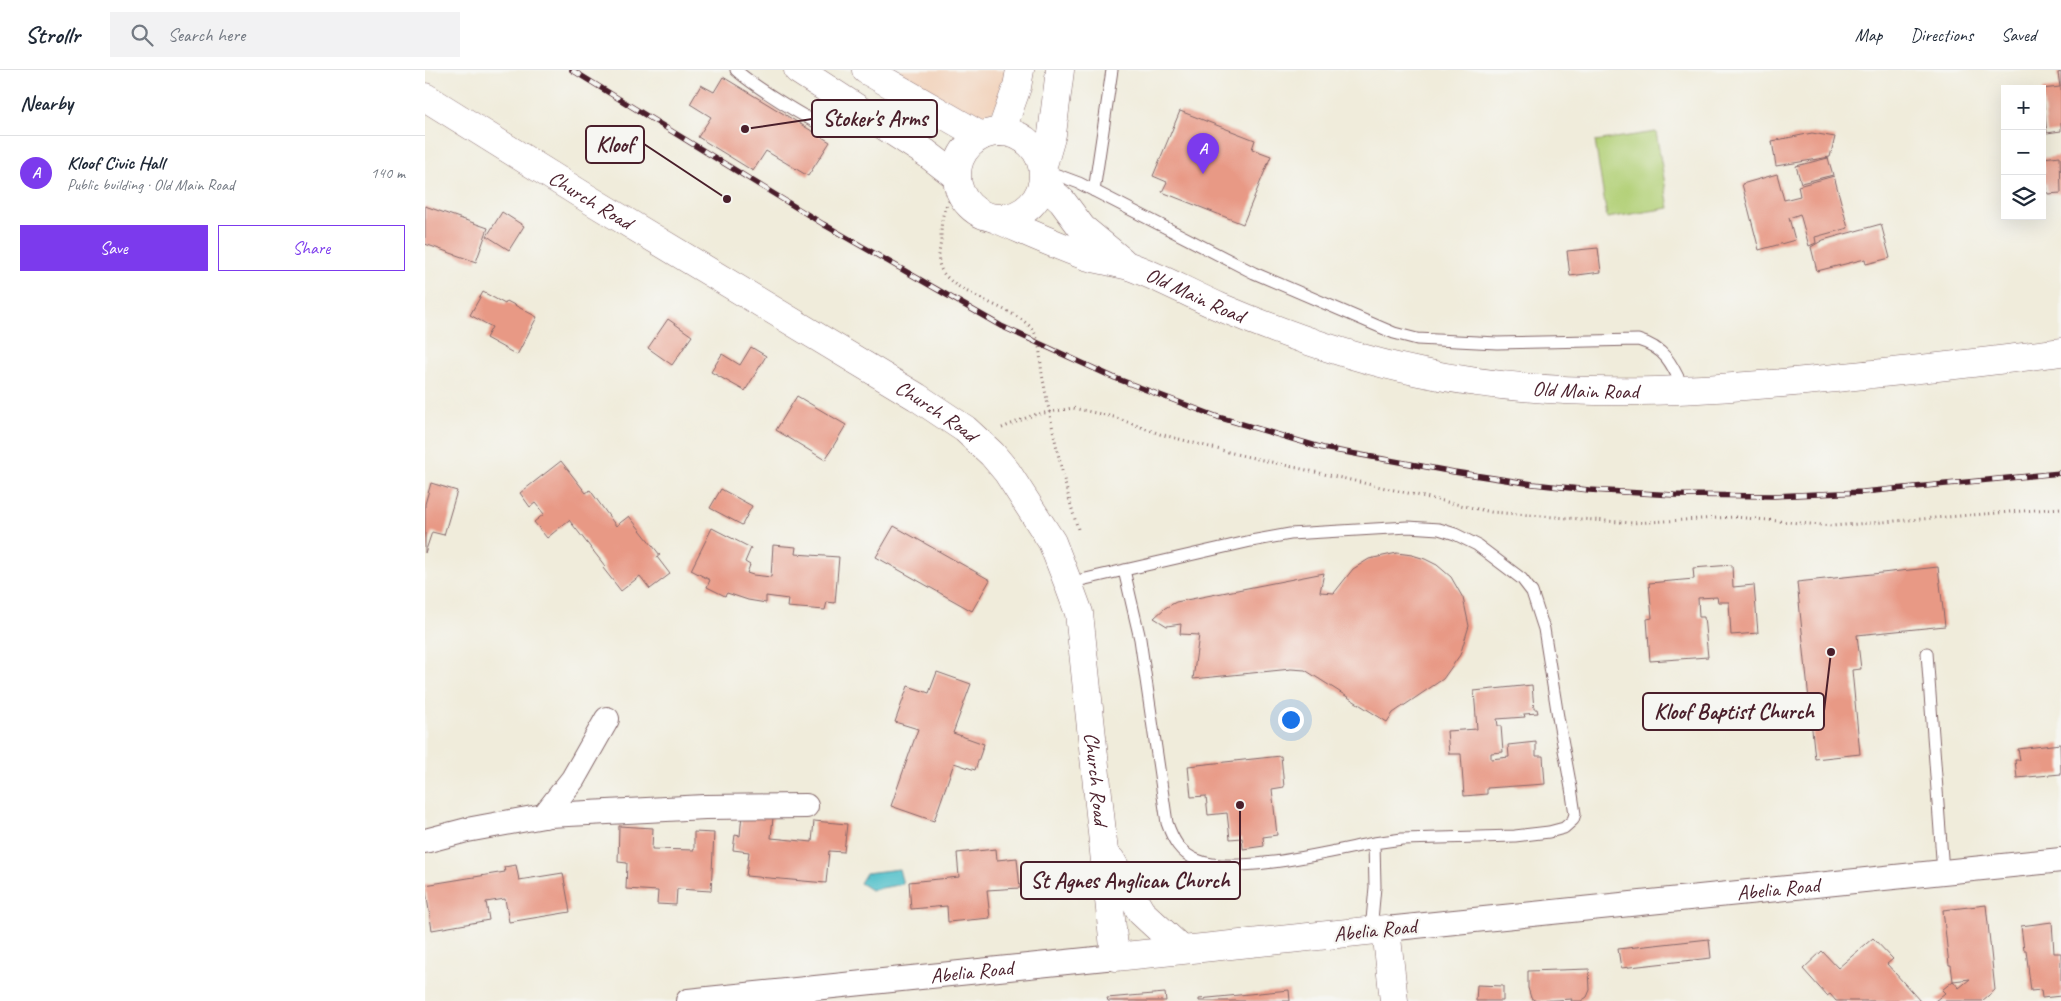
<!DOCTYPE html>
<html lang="en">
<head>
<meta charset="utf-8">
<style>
	:root { --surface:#fff; --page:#f2f2f3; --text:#1f2937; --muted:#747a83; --line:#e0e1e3; --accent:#7c3aed }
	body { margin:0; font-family:Caveat,sans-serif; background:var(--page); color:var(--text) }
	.controls { position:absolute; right:15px; top:15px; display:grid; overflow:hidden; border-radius:0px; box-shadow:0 5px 20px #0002 }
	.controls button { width:45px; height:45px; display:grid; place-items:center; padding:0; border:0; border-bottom:1px solid var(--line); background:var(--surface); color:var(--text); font:25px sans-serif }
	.you { position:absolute; left:865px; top:649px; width:18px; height:18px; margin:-12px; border:4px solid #fff; border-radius:50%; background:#1a73e8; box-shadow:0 0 0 8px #1a73e833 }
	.badge { display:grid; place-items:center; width:32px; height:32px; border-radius:50%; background:var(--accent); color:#fff; font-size:16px; font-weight:700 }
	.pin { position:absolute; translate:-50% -41px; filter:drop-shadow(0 1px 2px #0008) }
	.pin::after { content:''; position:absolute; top:26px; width:18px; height:15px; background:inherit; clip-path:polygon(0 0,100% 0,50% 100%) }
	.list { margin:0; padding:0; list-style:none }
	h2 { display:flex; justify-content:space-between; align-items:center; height:65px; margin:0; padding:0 20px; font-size:21px }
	h2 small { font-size:16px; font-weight:400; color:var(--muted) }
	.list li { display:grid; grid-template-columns:32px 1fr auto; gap:15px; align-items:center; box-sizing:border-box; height:75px; padding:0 20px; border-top:1px solid var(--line) }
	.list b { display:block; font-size:19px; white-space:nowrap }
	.list p { margin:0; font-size:16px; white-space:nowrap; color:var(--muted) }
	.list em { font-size:16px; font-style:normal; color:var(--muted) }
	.actions { display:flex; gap:10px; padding:15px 20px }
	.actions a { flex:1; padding:11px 0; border:1px solid var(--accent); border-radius:0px; text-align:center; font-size:18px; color:var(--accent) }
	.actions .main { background:var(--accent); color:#fff }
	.icon { flex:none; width:28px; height:28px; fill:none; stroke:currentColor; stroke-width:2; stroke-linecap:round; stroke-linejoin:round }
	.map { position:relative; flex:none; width:1636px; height:931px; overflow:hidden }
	header { display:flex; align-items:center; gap:30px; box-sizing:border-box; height:70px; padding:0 25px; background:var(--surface); border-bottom:1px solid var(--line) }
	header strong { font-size:24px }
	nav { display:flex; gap:28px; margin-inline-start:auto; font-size:18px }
	.search { width:350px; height:45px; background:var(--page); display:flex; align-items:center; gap:12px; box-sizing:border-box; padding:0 18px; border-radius:0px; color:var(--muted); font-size:19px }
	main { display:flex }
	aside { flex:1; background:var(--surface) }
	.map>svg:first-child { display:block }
</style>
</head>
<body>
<header>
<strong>Strollr</strong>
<div class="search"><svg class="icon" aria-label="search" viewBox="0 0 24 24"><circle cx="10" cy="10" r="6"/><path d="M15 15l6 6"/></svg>Search here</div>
<nav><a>Map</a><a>Directions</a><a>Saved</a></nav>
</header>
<main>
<aside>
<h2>Nearby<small></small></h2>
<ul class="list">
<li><span class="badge">A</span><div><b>Kloof Civic Hall</b><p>Public building · Old Main Road</p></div><em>140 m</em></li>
</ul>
<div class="actions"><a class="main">Save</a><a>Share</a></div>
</aside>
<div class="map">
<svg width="1636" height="931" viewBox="0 0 1636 931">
	<rect width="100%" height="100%" fill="#f6f6f2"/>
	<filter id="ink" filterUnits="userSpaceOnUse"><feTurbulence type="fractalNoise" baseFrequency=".02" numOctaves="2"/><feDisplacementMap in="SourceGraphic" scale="10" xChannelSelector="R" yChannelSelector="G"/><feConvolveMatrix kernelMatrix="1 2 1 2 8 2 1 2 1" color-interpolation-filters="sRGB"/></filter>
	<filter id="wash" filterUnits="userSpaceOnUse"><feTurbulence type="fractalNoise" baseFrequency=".0096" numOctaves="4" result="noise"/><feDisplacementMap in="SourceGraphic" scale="20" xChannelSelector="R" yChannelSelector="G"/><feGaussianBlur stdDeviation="1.12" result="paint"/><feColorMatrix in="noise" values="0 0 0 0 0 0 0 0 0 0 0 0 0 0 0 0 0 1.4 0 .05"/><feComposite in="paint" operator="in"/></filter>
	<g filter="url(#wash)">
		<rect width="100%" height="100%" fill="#f0ecdb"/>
		<path fill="#f2d4be" d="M458 0H588L570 39 554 51Z"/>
		<path fill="#b2d077" stroke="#7e7851" d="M1231 62 1244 138 1182 148 1170 71Z"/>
		<path fill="#54c1cb" stroke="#4f707b" d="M474 799 478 814 446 820 435 813 441 803Z"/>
		<g id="blocks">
			<path fill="#e89985" d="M1636 2V61L1622 63 1617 19 1635 17 1633 3Z
				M298 7 405 72 383 106 341 81 328 101 273 67 286 47 265 34 276 15 289 22Z
				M755 41 830 70 827 79 846 86 818 154 737 122 742 112 728 106Z
				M1387 63 1410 67 1405 87 1351 96 1347 71Z
				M1635 86 1636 123 1623 124 1621 113 1617 114V103L1620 102 1618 88Z
				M1403 88 1408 105 1376 113 1371 96Z
				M1352 104 1359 130 1375 126 1373 116 1409 106 1423 158 1390 167 1391 173 1384 176 1375 144 1364 148 1370 170 1334 180 1317 114Z
				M0 136 63 158 51 192 0 174Z
				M77 142 99 156 84 180 62 166Z
				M1456 154 1465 188 1441 194 1440 189 1392 201 1386 177 1398 170Z
				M1173 178 1176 202 1145 206 1142 181Z
				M58 222 80 234 82 231 112 247 92 285 61 268 67 257 45 245Z
				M243 249 267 266 247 295 223 278Z
				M326 277 341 286 320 321 286 302 297 284 315 295Z
				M372 326 421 355 400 390 351 360Z
				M136 391 161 423 165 420 191 456 204 446 235 485 232 487 245 504 225 519 215 506 196 521 178 498 180 496 144 450 122 468 109 452 119 444 110 433 105 437 95 423Z
				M6 413 32 421 19 465 7 462 0 483V434Z
				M296 419 327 436 317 455 285 438Z
				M469 456 565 510 547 541 451 487Z
				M287 458 326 478 320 492 325 495 322 503 328 505 346 507 348 475 371 477 370 484 414 487 410 533 402 532 400 540 362 537 363 529 341 526V533L323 530 302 523 300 526 282 517 285 510 266 500Z
				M972 483 987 485 1000 489 1012 495 1026 507 1038 528 1044 556 1035 585 1018 609 968 643 962 652 880 600 866 599 768 609 774 565 755 564 756 554 742 556 729 548 740 538 751 532 899 503 895 522 909 523 928 499 944 489Z
				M1307 495 1308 517 1329 515 1333 563 1306 565 1304 532H1293L1292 527 1273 528 1274 547H1279L1283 587 1225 591 1222 549 1227 548 1224 513 1269 509 1268 498Z
				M1513 497 1520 556 1432 565 1436 599 1427 600 1435 684 1390 689 1372 512Z
				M512 602 546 614 528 663 559 674 550 700 529 693 509 751 466 736 493 659 470 652 483 616 504 623Z
				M1107 615 1109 639H1112L1113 643 1099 644 1100 647 1072 649 1073 656H1076L1078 682 1066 683V689L1084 687 1083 675 1111 672V686H1118L1120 714 1062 718V724L1039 726 1036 684H1024L1022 661 1052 659 1049 621Z
				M1635 674 1636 704 1592 708 1590 690H1595L1593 679Z
				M856 686 859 717 847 719 852 765 838 767 839 776 818 779 817 768 805 769 802 743 783 745 781 726 766 727 763 696Z
				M317 744 348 747 346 768 357 769 387 772 389 751 422 754 419 782 404 781 401 813 321 806 324 782 308 780 310 765 315 766Z
				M194 756 228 758 227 779 269 780V762L289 763 286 821 252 819 251 835 232 834 233 821 201 819 202 793 193 792Z
				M571 779 572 790 592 788 595 818 562 820 565 848 523 852 522 836 486 839 484 812 534 807 532 783Z
				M91 795 94 810 138 803 145 842 84 852 80 829 61 832 64 850 7 860 0 815 80 802 79 797Z
				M1561 835 1570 920 1557 931H1510L1520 923 1517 920 1528 911 1534 918 1545 909 1528 911 1526 895H1524L1518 840Z
				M1627 852 1629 883H1636V926L1617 928 1616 920 1606 921 1601 880H1599L1596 856Z
				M1448 868 1468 889 1462 894 1495 931H1411L1405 924 1402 926 1378 899 1397 881 1413 898Z
				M1284 869 1286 888 1196 898 1193 879Z
				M1164 899 1165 920 1162 927 1156 931H1146L1147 929 1111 931 1106 928 1103 918V901Z
				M1052 915 1078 916V931H1051Z
				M864 920 865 931H774V929Z
				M740 923 741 931H683L682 928Z"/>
		</g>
	</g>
	<g filter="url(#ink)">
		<use href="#blocks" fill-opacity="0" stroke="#846769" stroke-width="1"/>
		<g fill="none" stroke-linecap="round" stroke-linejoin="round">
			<defs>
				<path id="service" d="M311 0C325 13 383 51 401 56 417 60 434 58 451 57
					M619 100 654 113 829 203 969 263 992 269 1072 273 1213 270C1241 278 1248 296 1259 320
					M669 121 687 0
					M699 500 715 569 742 753C748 770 755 783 772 790 808 806 908 781 949 773
					M643 513 826 471 865 464 983 457 1014 459 1030 464 1052 475 1097 509 1107 522 1119 559 1133 647 1146 718 1150 744 1148 750 1139 758 1124 762 1090 766 977 769 949 773 950 817 946 861
					M1502 583 1518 802"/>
				<g id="minor">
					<path d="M119 746 148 709 182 649"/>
					<path d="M0 771 42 760 124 745 280 737 381 736"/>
					<path id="s1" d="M961 859 1636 790"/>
					<path id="s2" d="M263 931 690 887"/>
				</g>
				<g id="tertiary">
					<circle cx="575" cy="105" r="43"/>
					<path d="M576 62 592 17 595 0"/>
					<path d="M618 95 627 64 635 0"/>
					<path d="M618 114 637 131 657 158 697 191"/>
					<path id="s3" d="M569 148C600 161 630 175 661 186 675 190 690 192 704 196 735 207 765 224 795 237 859 264 925 288 994 302 1141 333 1291 321 1439 305 1504 298 1570 291 1636 282"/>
				</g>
				<g id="secondary">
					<path d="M373 0 501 83 531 106"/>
					<path d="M441 0 556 66"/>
					<path id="s4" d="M0 27 162 128 492 327 540 359 567 384 582 402 627 472 643 513 654 543 690 887 961 859 969 931"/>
					<path d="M686 790 716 842 756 879"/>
				</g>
			</defs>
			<use href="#service" stroke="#846769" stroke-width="13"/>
			<use href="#minor" stroke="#846769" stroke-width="26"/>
			<use href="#tertiary" stroke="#846769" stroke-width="29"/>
			<use href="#secondary" stroke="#846769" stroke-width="29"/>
			<path stroke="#846769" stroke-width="3" stroke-dasharray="1 4" stroke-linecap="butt" d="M524 131C516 143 516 157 516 171 515 177 513 187 514 193 520 224 589 235 608 260 616 272 615 291 617 304 627 356 637 409 653 459
				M577 358 608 345 648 338 689 347 735 364 811 384 1066 442 1207 453 1310 447 1407 456 1636 438"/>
			<use href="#service" stroke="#fff" stroke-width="11"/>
			<use href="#minor" stroke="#fff" stroke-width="24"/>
			<use href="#tertiary" stroke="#fff" stroke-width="28"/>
			<use href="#secondary" stroke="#fff" stroke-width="28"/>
			<defs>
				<path id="rail" d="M147 0 398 154 576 256 690 308 793 347 898 378 1029 402 1108 414 1164 420 1249 425 1349 426 1438 422 1636 403"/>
			</defs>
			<use href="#rail" stroke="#4a1f2b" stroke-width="5.5"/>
			<use href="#rail" stroke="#f6f6f2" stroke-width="4" stroke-dasharray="11" stroke-linecap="butt"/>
		</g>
	</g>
	<g text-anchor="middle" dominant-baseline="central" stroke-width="4.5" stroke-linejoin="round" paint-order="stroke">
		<g font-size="21" fill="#4a1f2b" stroke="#f6f6f2">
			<text stroke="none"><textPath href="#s4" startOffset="195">Church Road</textPath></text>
			<text stroke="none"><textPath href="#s3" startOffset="216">Old Main Road</textPath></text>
			<text stroke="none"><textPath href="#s3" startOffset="621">Old Main Road</textPath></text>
			<text stroke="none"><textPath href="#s4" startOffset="600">Church Road</textPath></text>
			<text stroke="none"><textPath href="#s4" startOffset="1020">Church Road</textPath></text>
			<text stroke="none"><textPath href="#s1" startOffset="394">Abelia Road</textPath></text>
			<text transform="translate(950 860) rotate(-6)">Abelia Road</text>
			<text stroke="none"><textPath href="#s2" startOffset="285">Abelia Road</textPath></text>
		</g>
	</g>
	<path fill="none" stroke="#4a1f2b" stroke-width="2" d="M320 59L387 49M302 129L219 74M1406 582L1399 641M815 735L815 810"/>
	<g fill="#4a1f2b" stroke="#f6f6f2" stroke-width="2">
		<circle cx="320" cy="59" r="5"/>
		<circle cx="302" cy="129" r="5"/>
		<circle cx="1406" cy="582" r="5"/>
		<circle cx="815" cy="735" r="5"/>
	</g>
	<g fill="#f6f6f2" stroke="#4a1f2b" stroke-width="2">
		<rect x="387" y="30" width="125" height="37" rx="5"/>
		<rect x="161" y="56" width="58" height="37" rx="5"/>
		<rect x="1218" y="623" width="181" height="37" rx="5"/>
		<rect x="596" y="792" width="219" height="37" rx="5"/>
	</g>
	<g font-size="22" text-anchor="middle" font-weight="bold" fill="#4a1f2b">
		<text x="450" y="56">Stoker's Arms</text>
		<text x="190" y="82">Kloof</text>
		<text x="1309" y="649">Kloof Baptist Church</text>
		<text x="705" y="818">St Agnes Anglican Church</text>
	</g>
</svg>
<div class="controls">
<button>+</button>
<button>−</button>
<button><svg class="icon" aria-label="layers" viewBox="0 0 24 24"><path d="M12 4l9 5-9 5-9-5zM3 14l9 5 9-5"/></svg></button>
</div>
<div class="you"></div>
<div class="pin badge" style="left:778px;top:104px">A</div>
</div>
</main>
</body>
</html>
